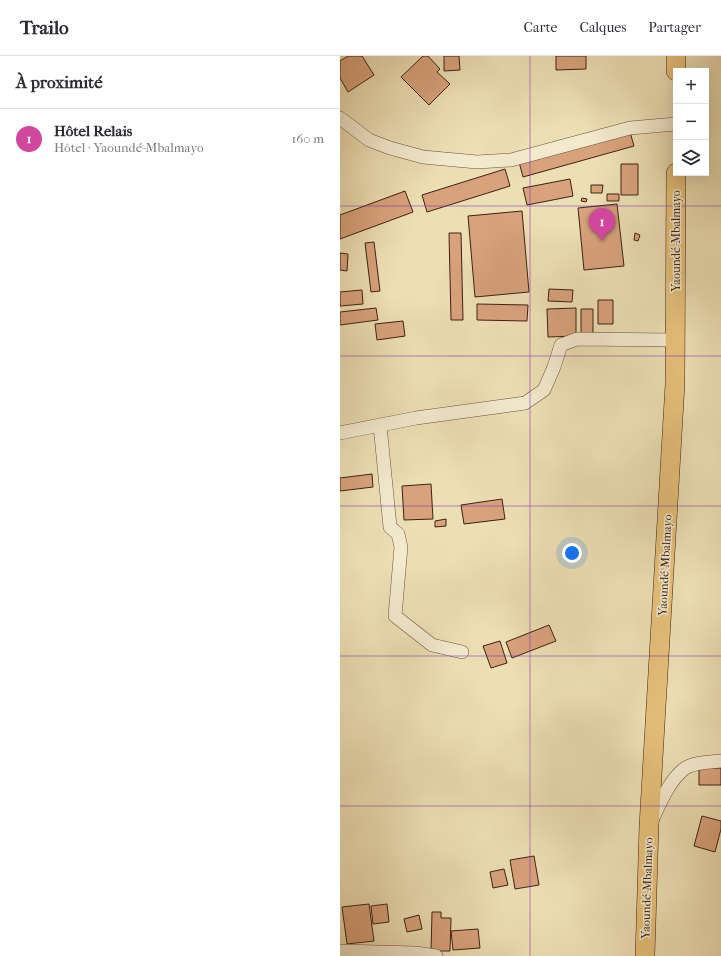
<!DOCTYPE html>
<html lang="fr">
<head>
<meta charset="utf-8">
<style>
	:root { --surface:#fff; --page:#f7f7f7; --text:#2b2b33; --muted:#7c7c81; --line:#e1e1e2; --accent:#0f766e }
	body { margin:0; font-family:"IM FELL French Canon",serif; background:var(--page); color:var(--text) }
	.controls { position:absolute; right:12px; top:12px; display:grid; overflow:hidden; border-radius:0px; box-shadow:0 4px 16px #0002 }
	.controls button { width:36px; height:36px; display:grid; place-items:center; padding:0; border:0; border-bottom:1px solid var(--line); background:var(--surface); color:var(--text); font:20px sans-serif }
	.you { position:absolute; left:232px; top:497px; width:14px; height:14px; margin:-10px; border:3px solid #fff; border-radius:50%; background:#1a73e8; box-shadow:0 0 0 6px #1a73e833 }
	.badge { display:grid; place-items:center; width:26px; height:26px; border-radius:50%; background:var(--accent); color:#fff; font-size:13px; font-weight:700 }
	.pin { position:absolute; translate:-50% -33px; filter:drop-shadow(0 1px 2px #0008) }
	.pin::after { content:''; position:absolute; top:21px; width:14px; height:12px; background:inherit; clip-path:polygon(0 0,100% 0,50% 100%) }
	.list { margin:0; padding:0; list-style:none }
	h2 { display:flex; justify-content:space-between; align-items:center; height:52px; margin:0; padding:0 16px; font-size:17px }
	h2 small { font-size:13px; font-weight:400; color:var(--muted) }
	.list li { display:grid; grid-template-columns:26px 1fr auto; gap:12px; align-items:center; box-sizing:border-box; height:60px; padding:0 16px; border-top:1px solid var(--line) }
	.list b { display:block; font-size:15px; white-space:nowrap }
	.list p { margin:0; font-size:13px; white-space:nowrap; color:var(--muted) }
	.list em { font-size:13px; font-style:normal; color:var(--muted) }
	.icon { flex:none; width:22px; height:22px; fill:none; stroke:currentColor; stroke-width:2; stroke-linecap:round; stroke-linejoin:round }
	.map { position:relative; flex:none; width:381px; height:900px; overflow:hidden }
	header { display:flex; align-items:center; gap:24px; box-sizing:border-box; height:56px; padding:0 20px; background:var(--surface); border-bottom:1px solid var(--line) }
	header strong { font-size:19px }
	nav { display:flex; gap:22px; margin-inline-start:auto; font-size:14px }
	main { display:flex }
	aside { flex:1; background:var(--surface) }
	.map>svg:first-child { display:block }
</style>
</head>
<body>
<header>
<strong>Trailo</strong>
<nav><a>Carte</a><a>Calques</a><a>Partager</a></nav>
</header>
<main>
<aside>
<h2>À proximité<small></small></h2>
<ul class="list">
<li><span class="badge" style="background:#d1479c">1</span><div><b>Hôtel Relais</b><p>Hôtel · Yaoundé-Mbalmayo</p></div><em>160 m</em></li>
</ul>
</aside>
<div class="map">
<svg width="381" height="900" viewBox="0 0 381 900">
	<rect width="100%" height="100%" fill="#eddfb4"/>
	<filter id="stains"><feTurbulence type="fractalNoise" baseFrequency=".005" numOctaves="4"/><feColorMatrix values="0 0 0 0 .2 0 0 0 0 .09 0 0 0 0 .02 0 0 0 .5 -.17"/></filter>
	<radialGradient id="worn" r=".72"><stop offset=".6" stop-color="#630" stop-opacity="0"/><stop offset="1" stop-color="#630" stop-opacity=".3"/></radialGradient>
	<path fill="#d8a27c" stroke="#3e2015" d="M8 0H22L34 19 8 36 0 22V5Z
		M83 0H88L100 13 97 16 110 28 89 49 61 21Z
		M104 0H119L120 14 104 15Z
		M216 0H246V13L216 14Z
		M290 76 294 90 183 121 179 106Z
		M281 108H298V139H281Z
		M165 113 170 130 87 156 82 139Z
		M230 123 233 140 187 149 183 132Z
		M251 129H263L262 137H251Z
		M65 135 73 156 0 183V159Z
		M267 138H279V145H267Z
		M242 142 247 143 246 146 241 145Z
		M277 148 284 210 244 214 238 152Z
		M182 155 189 236 135 241 128 160Z
		M109 177H121L123 264H111Z
		M295 177 300 179 298 185 294 184Z
		M34 186 40 235 31 236 25 187Z
		M0 197 8 198 7 215 0 214Z
		M209 233 233 234 232 246 208 245Z
		M22 234 23 248 0 250V236Z
		M258 244H273V268H258Z
		M137 248 188 249 187 265 137 264Z
		M36 252 38 264 0 269V256Z
		M236 252V280L208 281 207 253Z
		M241 253H253V277L241 278Z
		M63 265 65 280 37 284 35 268Z
		M32 418 33 431 0 435V422Z
		M91 428 93 463 64 464 62 430Z
		M162 443 165 463 124 468 121 449Z
		M106 463V470L95 471V465Z
		M209 569 216 585 172 602 166 586Z
		M160 585 167 607 151 612 143 590Z
		M359 712H381V729H359Z
		M362 760 381 765V773L375 796 354 790Z
		M194 800 199 829 175 833 170 804Z
		M164 813 168 829 153 832 150 816Z
		M29 848 34 885 7 888 2 851Z
		M47 848 49 866 33 868 31 850Z
		M92 856H101V862H111L110 895H91Z
		M79 859 82 873 67 876 64 863Z
		M138 873 140 892 113 894 111 875Z"/>
	<g fill="none" stroke-linecap="round" stroke-linejoin="round">
		<defs>
			<path id="minor" d="M0 62 29 84 50 92 83 101 137 106 171 104 290 72 336 68
				M40 369 50 471 58 478 61 491 55 560 92 589 122 596
				M0 377 76 362 185 347 204 334 214 311 221 289 237 283 335 284
				M312 764C320 747 329 725 344 713 353 706 370 706 381 705
				M0 895 76 897 96 900"/>
			<path id="highway" d="M336 0V15
				M305 900 309 770 335 328 336 117"/>
		</defs>
		<use href="#minor" stroke="#6a503d" stroke-width="14"/>
		<use href="#highway" stroke="#3e2015" stroke-width="20"/>
		<use href="#minor" stroke="#f3eace" stroke-width="13"/>
		<use href="#highway" stroke="#e6c07a" stroke-width="19"/>
	</g>
	<path fill="none" stroke="#7b2cbf" stroke-width="1" stroke-opacity="0.55" d="M190 0V900M0 150H381M0 300H381M0 450H381M0 600H381M0 750H381"/>
	<g text-anchor="middle" dominant-baseline="central" stroke-width="3" stroke-linejoin="round" paint-order="stroke">
		<g font-size="12" fill="#3e2015" stroke="#f3eace">
			<text transform="translate(336 185) rotate(-90)">Yaoundé-Mbalmayo</text>
			<text transform="translate(325 509) rotate(-87)">Yaoundé-Mbalmayo</text>
			<text transform="translate(307 832) rotate(-88)">Yaoundé-Mbalmayo</text>
		</g>
	</g>
	<rect width="100%" height="100%" filter="url(#stains)"/>
	<rect width="100%" height="100%" fill="url(#worn)"/>
</svg>
<div class="controls">
<button>+</button>
<button>−</button>
<button><svg class="icon" aria-label="layers" viewBox="0 0 24 24"><path d="M12 4l9 5-9 5-9-5zM3 14l9 5 9-5"/></svg></button>
</div>
<div class="you"></div>
<div class="pin badge" style="left:262px;top:185px;background:#d1479c">1</div>
</div>
</main>
</body>
</html>
